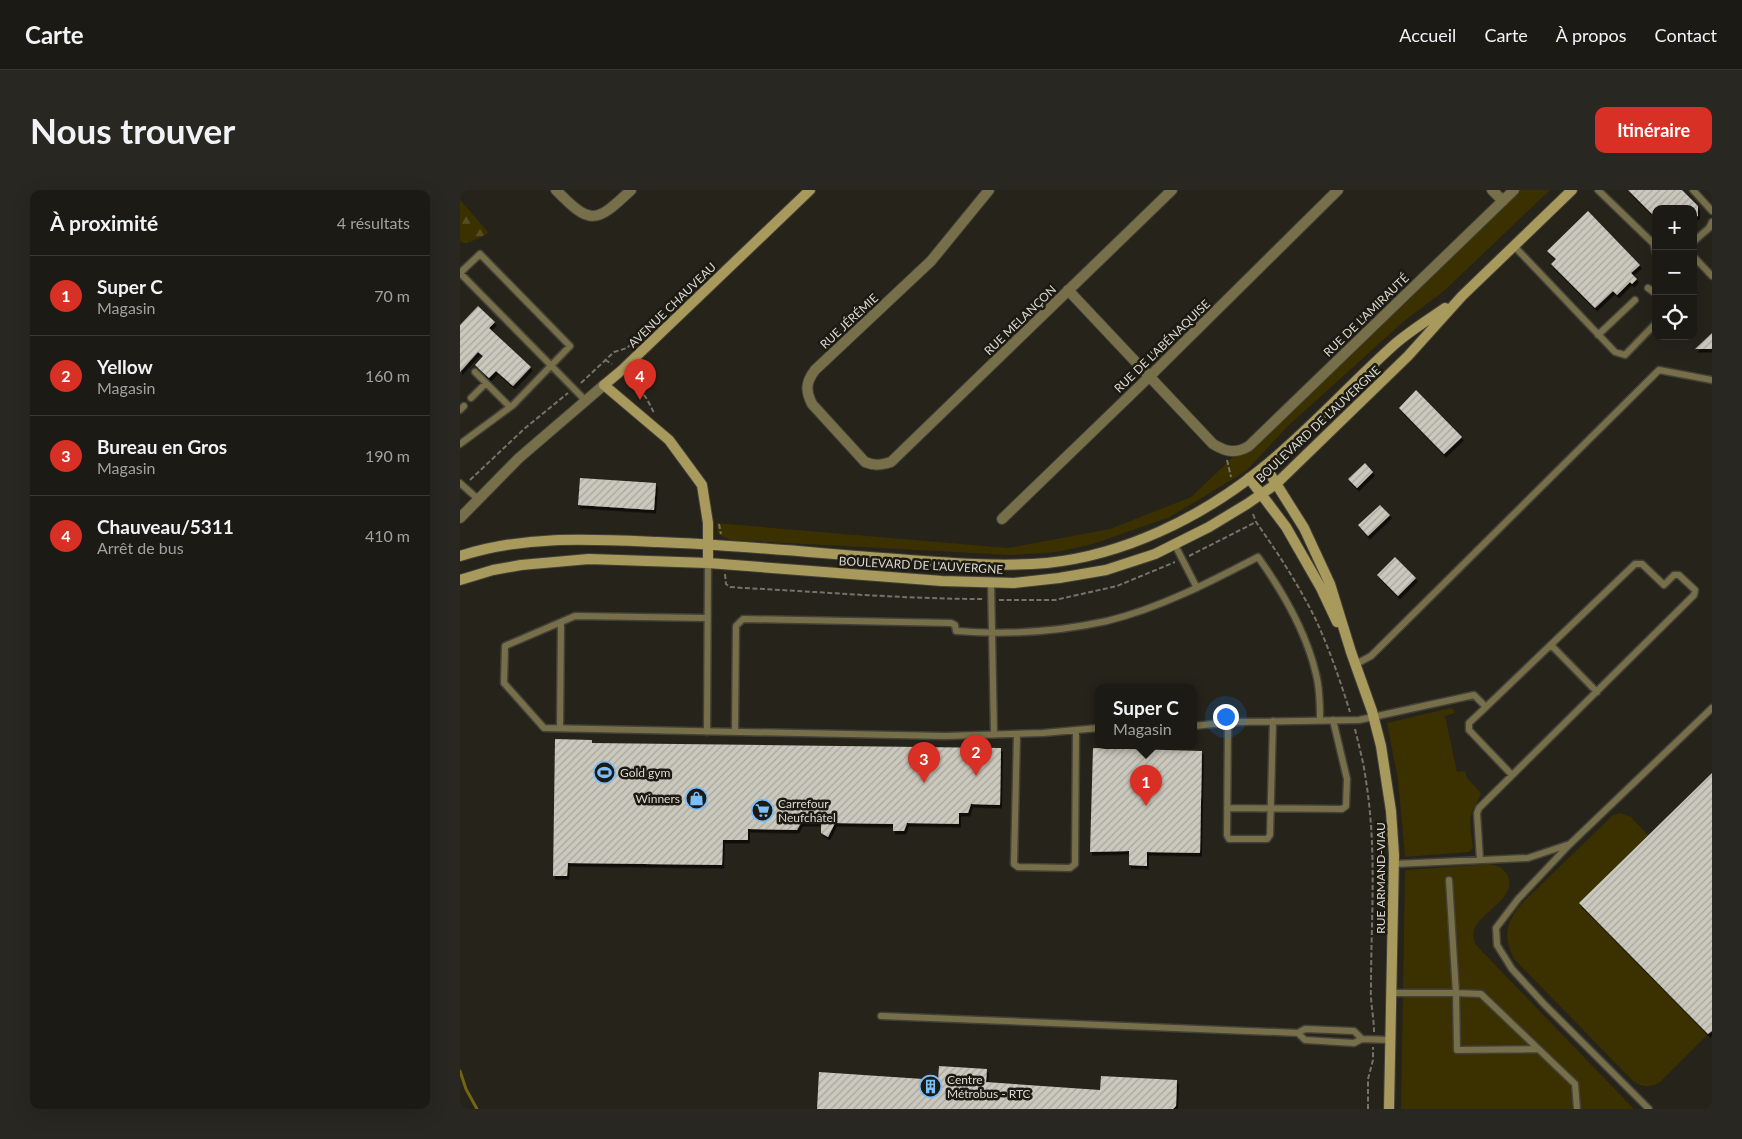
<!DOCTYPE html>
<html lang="fr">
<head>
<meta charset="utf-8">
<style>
	:root { --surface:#1c1a14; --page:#292722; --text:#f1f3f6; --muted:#a0a1a0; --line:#3a3834; --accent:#d93025 }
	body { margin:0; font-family:Lato,sans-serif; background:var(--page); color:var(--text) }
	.controls { position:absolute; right:15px; top:15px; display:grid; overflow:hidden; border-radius:10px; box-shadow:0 5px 20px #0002 }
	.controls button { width:45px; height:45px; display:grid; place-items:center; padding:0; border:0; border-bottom:1px solid var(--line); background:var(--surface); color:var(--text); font:25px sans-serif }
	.you { position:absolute; left:765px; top:526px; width:18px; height:18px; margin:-12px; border:4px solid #fff; border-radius:50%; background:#1a73e8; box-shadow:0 0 0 8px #1a73e833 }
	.badge { display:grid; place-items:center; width:32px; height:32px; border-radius:50%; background:var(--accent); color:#fff; font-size:16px; font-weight:700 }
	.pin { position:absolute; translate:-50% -41px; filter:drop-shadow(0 1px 2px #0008) }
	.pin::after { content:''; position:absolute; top:26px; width:18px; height:15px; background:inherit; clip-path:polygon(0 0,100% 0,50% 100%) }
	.popup { position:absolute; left:635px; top:494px; width:102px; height:65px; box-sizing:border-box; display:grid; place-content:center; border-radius:10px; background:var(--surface); filter:drop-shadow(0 1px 4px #0005); font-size:16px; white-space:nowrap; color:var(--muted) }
	.popup b { font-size:19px; color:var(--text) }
	.popup::after { content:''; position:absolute; left:50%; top:100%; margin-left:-10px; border:10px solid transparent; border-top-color:var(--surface) }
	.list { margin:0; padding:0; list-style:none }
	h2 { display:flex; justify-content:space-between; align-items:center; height:65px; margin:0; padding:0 20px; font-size:21px }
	h2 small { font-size:16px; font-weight:400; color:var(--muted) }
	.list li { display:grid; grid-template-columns:32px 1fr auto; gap:15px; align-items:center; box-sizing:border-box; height:80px; padding:0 20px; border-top:1px solid var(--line) }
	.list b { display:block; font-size:19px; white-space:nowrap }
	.list p { margin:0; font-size:16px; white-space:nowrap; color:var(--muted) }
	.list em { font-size:16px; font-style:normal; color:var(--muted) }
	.icon { flex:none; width:28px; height:28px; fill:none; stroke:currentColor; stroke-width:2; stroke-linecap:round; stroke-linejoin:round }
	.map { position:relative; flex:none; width:1252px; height:919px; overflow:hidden; border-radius:10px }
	header { display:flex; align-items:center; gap:30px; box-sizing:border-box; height:70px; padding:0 25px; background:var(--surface); border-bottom:1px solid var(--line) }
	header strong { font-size:24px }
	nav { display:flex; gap:28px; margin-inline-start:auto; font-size:18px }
	.intro { display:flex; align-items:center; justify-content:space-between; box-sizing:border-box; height:120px; padding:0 30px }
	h1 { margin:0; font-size:35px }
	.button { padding:12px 22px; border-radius:10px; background:var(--accent); color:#fff; font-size:18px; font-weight:700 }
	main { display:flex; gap:30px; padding:0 30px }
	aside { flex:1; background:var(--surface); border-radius:10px; box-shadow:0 5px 20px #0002 }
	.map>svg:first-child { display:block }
</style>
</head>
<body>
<header>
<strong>Carte</strong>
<nav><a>Accueil</a><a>Carte</a><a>À propos</a><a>Contact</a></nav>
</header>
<div class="intro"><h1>Nous trouver</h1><a class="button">Itinéraire</a></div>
<main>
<aside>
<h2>À proximité<small>4 résultats</small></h2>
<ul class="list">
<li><span class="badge">1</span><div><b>Super C</b><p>Magasin</p></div><em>70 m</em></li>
<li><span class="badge">2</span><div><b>Yellow</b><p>Magasin</p></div><em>160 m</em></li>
<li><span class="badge">3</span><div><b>Bureau en Gros</b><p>Magasin</p></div><em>190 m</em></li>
<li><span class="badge">4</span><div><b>Chauveau/5311</b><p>Arrêt de bus</p></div><em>410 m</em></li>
</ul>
</aside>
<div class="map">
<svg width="1252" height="919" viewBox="0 0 1252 919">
	<defs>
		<pattern id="forest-firs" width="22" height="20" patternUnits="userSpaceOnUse" patternTransform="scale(1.25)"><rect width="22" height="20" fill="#3a3000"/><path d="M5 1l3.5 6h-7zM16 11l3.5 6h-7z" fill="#564d24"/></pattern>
		<pattern id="building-hatch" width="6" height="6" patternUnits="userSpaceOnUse" patternTransform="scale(1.25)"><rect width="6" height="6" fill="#cbc8bd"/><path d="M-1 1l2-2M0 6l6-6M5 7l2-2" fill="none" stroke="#a8a69e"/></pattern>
		<filter id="shadow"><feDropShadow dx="2" dy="3.5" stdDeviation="0" flood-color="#0009"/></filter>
	</defs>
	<rect width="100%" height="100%" fill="#25231a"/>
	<path fill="#3a3000" d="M1054 0H1090L984 101 943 132 829 235 786 281 710 327 633 354 597 362 551 365 270 350 258 344 256 333 548 358 650 339 731 307Z
		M990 518 993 519 995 523 985 526 997 582 1005 581 1007 588 1021 603C1019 611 1013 617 1011 625 1009 635 1012 648 1013 658L1009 662 945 667 938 590 927 533Z
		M1160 623 1171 627 1188 645 1119 714 1248 844 1199 893C1189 898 1182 897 1173 891L1054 769C1043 746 1045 733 1062 713L1153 625Z
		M1029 674C1038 675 1044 678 1048 686 1057 706 1024 721 1016 736 1012 742 1013 749 1016 755L1174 919H941L945 680Z"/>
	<path fill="url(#forest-firs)" d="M0 10 29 43 10 52 3 53 0 51Z"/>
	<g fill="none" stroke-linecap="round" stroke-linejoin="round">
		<path stroke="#756411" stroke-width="3" d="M0 881 6 899 17 919"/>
	</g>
	<path fill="url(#building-hatch)" filter="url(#shadow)" d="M1168 0H1222L1238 16V26L1233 27V19H1196V28Z
		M1128 21 1180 75 1171 83 1177 89 1172 94 1170 92 1157 105 1153 101 1135 118 1091 74 1096 69 1087 61Z
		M18 116 35 132 29 138 71 177 53 196 36 181 29 188 15 175 23 166 18 162 0 182V135Z
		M1252 143V159H1235Z
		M956 200 1002 247 984 264 939 218Z
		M905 273 913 282 897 298 888 289Z
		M120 288 196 293 194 320 118 315Z
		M920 315 930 325 908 346 898 335Z
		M935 367 956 388 938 406 917 385Z
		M95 549 132 550V553L541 558 540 615 511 614 508 623H499V634L447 633 444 641H433V634L375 633 368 647 361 643V633H341L337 640 288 639V650H263L262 675 108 673 107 686H93Z
		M633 558 742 561 740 663 687 662V676L669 675V661L630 662Z
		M1252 583V841L1248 844 1119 713Z
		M479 876 527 879 526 892 640 900 641 886 717 890 716 916 713 919H357L359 882 478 890Z"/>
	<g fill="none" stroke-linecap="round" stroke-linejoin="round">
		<defs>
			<path id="lane" d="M1138 0 1196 56
				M1233 0 1252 21
				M1233 52 1249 38 1252 32
				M1054 56 1155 162 1165 165 1196 133
				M1194 56 1196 64
				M1233 66 1252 86
				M1188 98 1196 104
				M1138 145 1175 110
				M15 182 50 217
				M11 208 26 193
				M0 220 4 216
				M0 254 53 215 110 156 20 64 0 83 125 210
				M0 293 18 309
				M715 355 737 398
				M531 392 534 544
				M247 428 115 426 45 456 44 493 84 538 485 546 583 543 638 538
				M1091 455 1137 502
				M896 474 911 466 1199 180 1252 190
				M1026 517 1009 533V540L1052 585
				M768 532 767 645 769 649H807L810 645 813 531
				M734 536 773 532 899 530 1014 505 1026 517 1175 374H1182L1204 395 1214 385H1219L1235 400 1234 405 1019 618 1017 623 1020 670
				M100 538 101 432
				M247 542 248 373
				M275 542 276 436 283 429 491 433 495 435 496 441C547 445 597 442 647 431 700 418 750 392 798 367 823 402 846 441 856 484 860 499 860 515 860 530
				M557 544 554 674 558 677 610 678 615 674 616 540
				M767 618 882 619 886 616 887 589 873 530
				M934 674 1068 668 1107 655
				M989 690 996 803 997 860 1078 859
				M932 803H996L1021 804 1115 894 1117 919
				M421 826 838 843 845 839 894 841 902 849
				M838 843 845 850 894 853 902 849 931 850
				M1189 919 1084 814 1052 779 1037 755 1036 738 1058 709 1110 654 1252 518"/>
			<path id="street" d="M96 0C131 36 136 33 171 0
				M529 0 471 71 355 180C346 192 345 200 352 214L405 272C415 276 421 275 431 272L712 0
				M1032 0 1043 11
				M608 100 753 254C766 262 776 264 789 256L1054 0
				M0 328 59 268 144 195
				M542 329 690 186 878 0"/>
			<path id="secondary" d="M805 276 844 338 870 394 891 462 912 521 921 556 931 621 934 665 929 919
				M789 288 826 337 861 398 877 432
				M0 366C65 345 131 349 198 352 304 356 409 369 515 374 539 375 563 375 587 373 664 365 740 328 800 280 848 242 889 195 935 154 950 141 968 130 985 118
				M248 373V333L242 295 209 250 144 195 162 180 350 0
				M0 390 33 380 61 375 129 369 248 373 482 391 554 393 599 388 646 380 695 364 749 337 787 314 816 294 948 166 1002 106 1112 0"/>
		</defs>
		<use href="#lane" stroke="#424038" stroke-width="9"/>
		<use href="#street" stroke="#424038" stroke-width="12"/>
		<use href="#secondary" stroke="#424038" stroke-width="12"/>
		<path stroke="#74736b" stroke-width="2" stroke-dasharray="5 2.5" stroke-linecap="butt" d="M145 170 152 174
			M170 187 187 209 194 223
			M121 193 154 162 167 158 194 133
			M767 270 771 287
			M10 290 64 239 108 203
			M793 324 796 332C818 363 838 394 855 428 869 458 880 490 890 522
			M259 334 261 344
			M729 366 796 332
			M265 384 266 394 270 397 284 398C364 402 444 409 524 409
			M539 410H595L657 396 715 372
			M895 539C899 556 904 574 906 591 917 659 911 729 911 797 910 812 914 827 914 842
			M908 919V889L913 870V857"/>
		<use href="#lane" stroke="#776f49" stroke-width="6"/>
		<use href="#street" stroke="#776f49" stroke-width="10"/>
		<use href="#secondary" stroke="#a89a5c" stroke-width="10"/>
	</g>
	<defs>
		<symbol id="stadium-ring" viewBox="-11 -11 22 22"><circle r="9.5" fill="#1c1a11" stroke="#7cbef9" stroke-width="1.5"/><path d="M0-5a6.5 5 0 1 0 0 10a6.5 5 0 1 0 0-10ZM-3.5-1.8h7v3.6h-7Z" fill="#7cbef9"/></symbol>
		<symbol id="shop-ring" viewBox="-11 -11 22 22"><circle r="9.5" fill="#1c1a11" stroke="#7cbef9" stroke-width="1.5"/><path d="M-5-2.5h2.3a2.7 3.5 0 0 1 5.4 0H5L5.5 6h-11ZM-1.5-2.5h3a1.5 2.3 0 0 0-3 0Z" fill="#7cbef9"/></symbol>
		<symbol id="supermarket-ring" viewBox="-11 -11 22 22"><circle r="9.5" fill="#1c1a11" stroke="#7cbef9" stroke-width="1.5"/><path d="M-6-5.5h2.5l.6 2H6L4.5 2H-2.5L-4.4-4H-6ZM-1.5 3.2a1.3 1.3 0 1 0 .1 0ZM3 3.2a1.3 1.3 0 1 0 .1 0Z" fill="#7cbef9"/></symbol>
		<symbol id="building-ring" viewBox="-11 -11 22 22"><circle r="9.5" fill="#1c1a11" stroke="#7cbef9" stroke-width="1.5"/><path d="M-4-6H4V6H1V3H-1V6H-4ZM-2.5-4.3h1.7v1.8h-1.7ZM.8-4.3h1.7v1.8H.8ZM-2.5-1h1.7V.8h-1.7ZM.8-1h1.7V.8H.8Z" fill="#7cbef9"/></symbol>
	</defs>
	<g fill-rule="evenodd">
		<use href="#stadium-ring" x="132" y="570" width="25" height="25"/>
		<use href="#shop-ring" x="224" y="596" width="25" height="25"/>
		<use href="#supermarket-ring" x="290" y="608" width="25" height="25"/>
		<use href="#building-ring" x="458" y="884" width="25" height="25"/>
	</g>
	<g text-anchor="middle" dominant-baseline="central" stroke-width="5" stroke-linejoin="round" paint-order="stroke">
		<g font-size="12" fill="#dad9d3" stroke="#1c1a11">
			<text transform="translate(212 115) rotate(-44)">AVENUE CHAUVEAU</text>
			<text transform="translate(906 125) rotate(-44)">RUE DE L'AMIRAUTÉ</text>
			<text transform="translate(560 130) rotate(-44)">RUE MELANÇON</text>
			<text transform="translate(389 131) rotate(-43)">RUE JÉRÉMIE</text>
			<text transform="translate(702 156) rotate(-44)">RUE DE L'ABÉNAQUISE</text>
			<text transform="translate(858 234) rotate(-43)">BOULEVARD DE L'AUVERGNE</text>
			<text transform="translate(461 375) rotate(3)">BOULEVARD DE L'AUVERGNE</text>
			<text transform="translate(920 688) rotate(-90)">RUE ARMAND-VIAU</text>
		</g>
		<g font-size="12" fill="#dad9d3" stroke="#1c1a11" text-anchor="start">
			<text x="160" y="582">Gold gym</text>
			<text x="220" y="608" text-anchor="end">Winners</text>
			<text x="318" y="613">Carrefour<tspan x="318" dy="14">Neufchâtel</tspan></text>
			<text x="487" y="889">Centre<tspan x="487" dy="14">Métrobus - RTC</tspan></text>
		</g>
	</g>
</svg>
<div class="controls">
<button>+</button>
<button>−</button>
<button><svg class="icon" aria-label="locate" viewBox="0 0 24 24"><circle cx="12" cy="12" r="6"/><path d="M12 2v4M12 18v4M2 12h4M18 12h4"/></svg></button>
</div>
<div class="you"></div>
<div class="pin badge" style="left:686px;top:616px">1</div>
<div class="popup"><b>Super C</b>Magasin</div>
<div class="pin badge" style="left:516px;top:586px">2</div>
<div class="pin badge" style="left:464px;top:593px">3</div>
<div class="pin badge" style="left:180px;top:210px">4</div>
</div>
</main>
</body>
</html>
